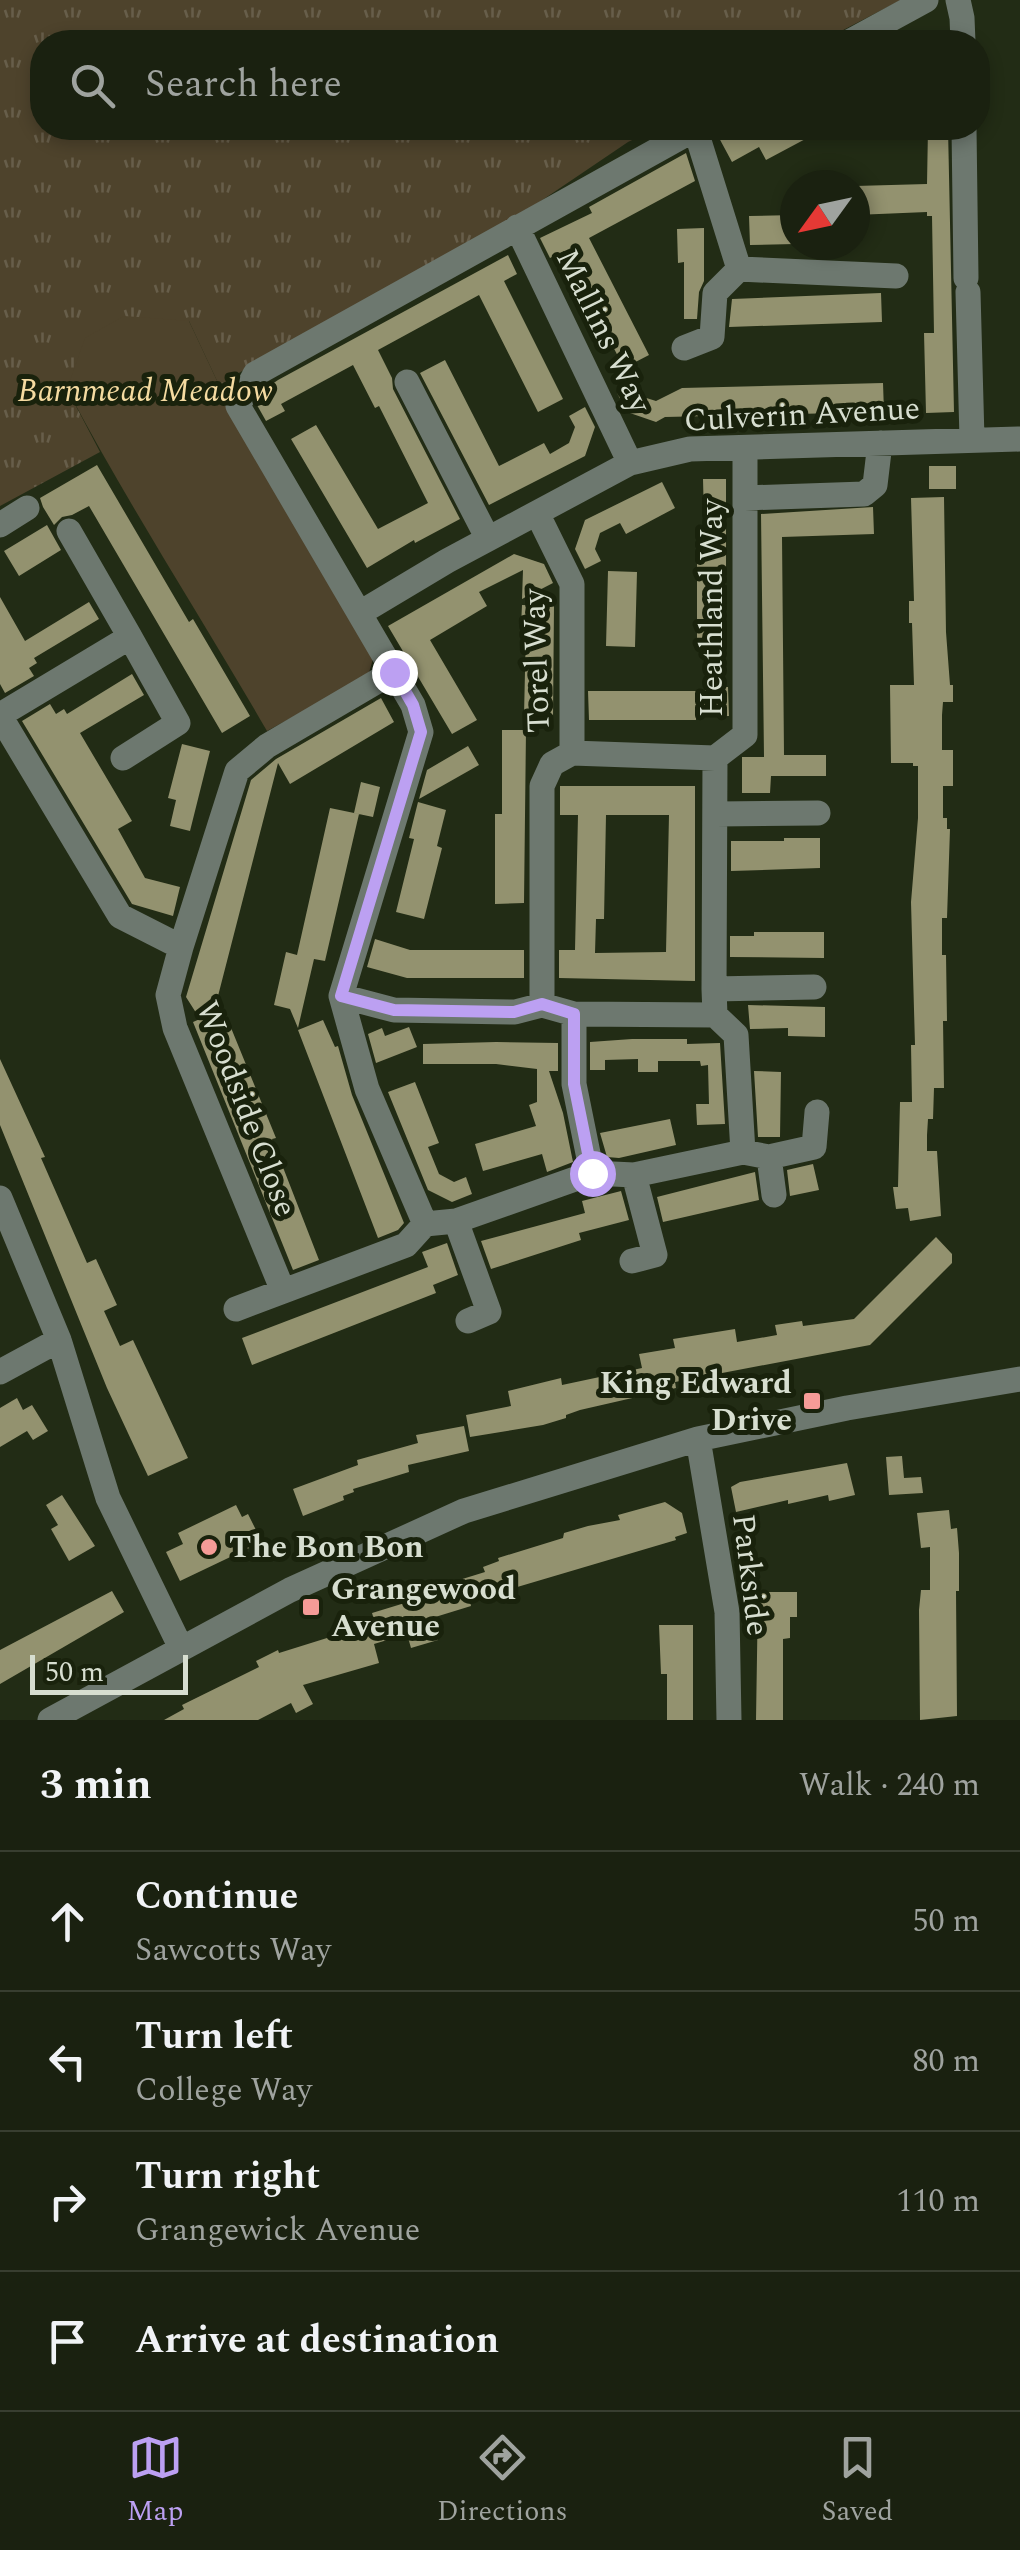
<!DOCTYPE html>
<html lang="en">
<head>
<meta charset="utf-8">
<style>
	:root { --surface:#1a2110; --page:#272e1e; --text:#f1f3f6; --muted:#9fa39f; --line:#383e30; --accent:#bca0f2 }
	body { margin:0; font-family:Spectral,serif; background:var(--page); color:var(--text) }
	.compass { position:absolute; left:780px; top:170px; width:90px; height:90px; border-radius:50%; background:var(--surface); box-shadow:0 5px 15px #0003; rotate:237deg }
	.scale { position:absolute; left:30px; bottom:25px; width:158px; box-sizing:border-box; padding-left:10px; border:5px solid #d7ded0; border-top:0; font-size:28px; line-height:35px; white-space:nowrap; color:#d7ded0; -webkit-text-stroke:8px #19220c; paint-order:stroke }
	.stop { position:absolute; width:30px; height:30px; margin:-22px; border:8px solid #bca0f2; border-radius:50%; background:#fff }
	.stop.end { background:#bca0f2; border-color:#fff; box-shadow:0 2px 10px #0008 }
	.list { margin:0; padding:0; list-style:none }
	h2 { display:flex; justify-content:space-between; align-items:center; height:130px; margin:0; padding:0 40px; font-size:42px }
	h2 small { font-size:32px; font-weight:400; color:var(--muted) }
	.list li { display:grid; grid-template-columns:65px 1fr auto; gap:30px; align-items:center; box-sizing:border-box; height:140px; padding:0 40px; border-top:2px solid var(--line) }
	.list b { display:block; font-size:38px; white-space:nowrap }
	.list p { margin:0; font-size:32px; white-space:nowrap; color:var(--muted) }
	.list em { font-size:32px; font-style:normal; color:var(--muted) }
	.icon { flex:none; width:55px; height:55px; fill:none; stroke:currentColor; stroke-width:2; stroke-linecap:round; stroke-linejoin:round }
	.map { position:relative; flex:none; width:1020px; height:1720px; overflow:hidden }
	.search { position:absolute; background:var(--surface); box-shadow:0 5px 15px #0003; left:30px; right:30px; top:30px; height:110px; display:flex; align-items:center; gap:25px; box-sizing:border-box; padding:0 35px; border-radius:40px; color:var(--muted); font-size:38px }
	.sheet { height:690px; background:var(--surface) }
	nav { display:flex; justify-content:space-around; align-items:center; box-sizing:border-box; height:140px; border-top:2px solid var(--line); background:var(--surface); font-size:28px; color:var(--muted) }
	nav a { display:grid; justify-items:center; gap:5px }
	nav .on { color:var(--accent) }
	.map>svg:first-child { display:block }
</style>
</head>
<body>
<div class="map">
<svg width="1020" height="1720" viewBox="0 0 1020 1720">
	<defs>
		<pattern id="grass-tufts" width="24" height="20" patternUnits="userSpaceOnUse" patternTransform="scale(2.5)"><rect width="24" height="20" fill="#4e432c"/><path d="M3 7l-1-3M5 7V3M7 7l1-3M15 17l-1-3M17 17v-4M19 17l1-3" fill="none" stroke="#675e4a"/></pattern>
	</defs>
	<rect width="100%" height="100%" fill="#222c15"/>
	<path fill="url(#grass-tufts)" d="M0 0H901L820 42H42V128H657L628 142 529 209 237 374 226 400 189 321 67 389 100 452 0 506Z"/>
	<path fill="#4e432c" d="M124 316 189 321 226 400 373 659 368 676 267 731C201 617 129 506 67 389L85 338Z"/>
	<path fill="#93926f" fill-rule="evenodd" d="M735 128H826L766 160 759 147 732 162 718 136Z
		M928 128H948L954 412 926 413 924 333H934L932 216H927V212L855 215V186L927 184Z
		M686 153 695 181 589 238 649 355 624 368 564 251 550 258 540 238 592 213 589 207Z
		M795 215V244L750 245 749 216Z
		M704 228V281L699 292 697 319H684V262L678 263 677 229Z
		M508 255 517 274 504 281 563 399 538 412 479 295 378 350 392 378 393 389 460 519 415 543 414 540 367 568 291 439 316 425 378 529 428 503 379 406 375 408 353 365 281 404 285 411 266 421 257 405 265 389 278 380Z
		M881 293 882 322 729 327 732 299Z
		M445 360 499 466 544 443 550 454 569 443 575 427 569 416 585 407 595 427 585 456 489 505 420 373Z
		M883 383 884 412 665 417 656 422 627 412 617 393 634 385 640 396 656 401 682 388Z
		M97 465 189 622 193 619 250 716 222 733 89 506 72 515 62 517 54 525 43 507 40 498Z
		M929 466H956V489H929Z
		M703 479H726V648H697V550L701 557H705Z
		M662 482 675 508 626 534 620 523 600 533 595 549 601 561 585 569 575 549 585 520Z
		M944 497 946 632 950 685H953V702H943L942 715V750H953V786H943V818H947V829H950L947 918H942V955H946L947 1021H943L944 1088H934L933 1119H928L927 1135V1151H937L941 1216 910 1221 908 1208 896 1209 893 1187H898L900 1102H912L911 1045H915L911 902 918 818V766H913V763H891L890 685H914L912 623H909V601H914L911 498Z
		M873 507 874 534 782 537 784 755H826V776H771L770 793H742V757H764L761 514Z
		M47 525 61 550 19 576 4 551Z
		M514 554 544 564 553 583 522 599 523 570 479 592 487 606 430 640 477 720 452 734 388 626Z
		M608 571 637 572 635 647 606 646Z
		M0 597 25 641 89 602 99 619 34 658 37 663 29 668 34 676 5 693 0 684Z
		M522 605 554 606 553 717 524 716 526 626H521Z
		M132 674 144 695 80 733 132 821 118 829 145 878 180 887 173 916 132 904 22 721 50 704 56 714 64 709 67 714Z
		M705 687H728L729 716 696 717V720H589L588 691H705Z
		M381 698 394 722 290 784 278 763 218 996 276 1138 272 1139 319 1260 293 1270 193 1022 200 1019 186 997 251 780 276 759Z
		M502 730H526L524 903 495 904V814H502Z
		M182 744 210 751 190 831 170 826 176 800 168 798Z
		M468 746 479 765 419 799 427 770Z
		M361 782 380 787 373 817 354 813Z
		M560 786H695V981L559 978V950H575L578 815H560ZM606 815H669L666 952 595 953 596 919H604Z
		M418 802 446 810 437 846 442 848 424 919 396 912 414 839 409 838Z
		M330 808 359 814 325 961 314 959 298 1028 290 1009 274 1005 286 952 297 955Z
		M784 838H820V868L731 871V841H784Z
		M754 932H824V958L730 957V936H754Z
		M375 939 410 950H524V978H407L367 967Z
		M748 1005 825 1007V1037L788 1036V1028L750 1029Z
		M323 1020 335 1047 338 1046 352 1095 404 1223 398 1230 378 1238 298 1030Z
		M409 1027 417 1047 376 1063 368 1034 382 1028 385 1036Z
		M632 1039H687V1044L720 1043 725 1124 697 1125 696 1104H709L708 1065 701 1066 700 1061H658V1072H638V1059L605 1060V1070H590V1042Z
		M496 1042 558 1043V1071H549L563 1113 573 1162 547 1172 542 1154 483 1171 475 1144 536 1126 529 1105 537 1102V1069L496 1064H423V1044Z
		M0 1059 45 1157 41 1158 87 1263 96 1259 117 1305 104 1311 120 1346 133 1340 188 1458 148 1476 107 1388 0 1125Z
		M754 1071 781 1072 780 1137H758Z
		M415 1082 439 1143 428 1147 439 1174 454 1182 466 1177 472 1194 452 1202 428 1190 388 1092Z
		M670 1119 676 1145 619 1158 607 1157 600 1133Z
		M813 1164 819 1190 790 1196 787 1170Z
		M755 1172 759 1200 663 1222 657 1197Z
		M621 1191 629 1220 579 1233 581 1240 491 1269 481 1241 585 1213 582 1201Z
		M936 1237 952 1254V1263L870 1345 675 1382 676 1388 580 1410 566 1415V1418L543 1425 470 1437 466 1415 511 1406 508 1391 561 1378 562 1385 642 1368 639 1354 675 1348 673 1339 735 1329 737 1342 777 1335 775 1325 802 1321 803 1326 854 1319Z
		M447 1243 458 1275 433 1285 436 1293 252 1365 242 1338 428 1267 422 1252Z
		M17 1398 23 1410 32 1405 48 1431 33 1440 27 1431 0 1447V1408Z
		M464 1426 469 1451 408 1465 409 1472 353 1489 354 1492 343 1496 344 1500 303 1516 293 1489 358 1465 357 1460 418 1443 416 1435Z
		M902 1456 904 1478 921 1477 923 1493 889 1495 886 1457Z
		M847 1463 855 1495 829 1501 828 1495 788 1504V1500L736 1512 731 1487 740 1482Z
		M62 1495 95 1546 69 1561 51 1529 58 1525 46 1505Z
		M665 1502 682 1513 687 1533 675 1537 676 1540 470 1601 471 1606 432 1618 438 1640 411 1648 407 1634 374 1644 379 1663 303 1685 313 1704 296 1713 291 1703 258 1720H164L184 1709 182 1705 259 1667 256 1661 278 1650 279 1653 375 1623 372 1613 431 1595 430 1589 485 1572 483 1567 499 1561 498 1558 563 1538 564 1533 588 1526 620 1520 618 1515Z
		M236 1505 242 1517 248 1514 262 1542 180 1581 166 1552 183 1544 178 1533Z
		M949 1510 951 1529 957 1528 959 1553V1591H956L957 1716 920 1720 919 1610 921 1590H930V1547L921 1548 917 1513Z
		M112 1591 124 1612 0 1684V1650Z
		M758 1592H797V1617H790V1638L783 1639V1720H756Z
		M659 1625H693V1720H667V1674H661Z"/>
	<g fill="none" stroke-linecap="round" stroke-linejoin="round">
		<path stroke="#6d786f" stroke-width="25" d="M958 0 962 18 963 42
			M849 42 926 0
			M695 128 739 269
			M964 128 966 278
			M517 227 630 463
			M968 292 972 439
			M684 348 712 337 715 293 739 269 896 276
			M407 382 488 539
			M745 498 864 494 875 485 880 443
			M537 513 572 584V753
			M0 525 27 508
			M69 531 130 637
			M360 613 447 561 630 463 690 449 1020 439
			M0 715 130 637 178 723 123 758
			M0 716 120 916 181 947 168 995 175 1028 283 1291
			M716 814 818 813
			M181 947 237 771 267 746 393 672
			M714 989 814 987
			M341 996 394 1010 515 1012 542 1005 574 1014 715 1015
			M542 1005V786L552 764 572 753 715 758
			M574 1014V1084L592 1173
			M743 1152 736 1035 715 1015 714 989 715 758 745 735V448
			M774 1195 769 1157 814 1147 817 1112
			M0 1198 59 1340 108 1498 181 1648
			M456 1221 489 1312 468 1321
			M425 1224 367 1089 341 996 421 732 413 705 238 406 255 374 697 128
			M632 1261 655 1255 634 1175
			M236 1309 406 1245 425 1224 456 1221 592 1173 634 1175 743 1152 769 1157
			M0 1372 59 1340
			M698 1439 727 1612 729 1720
			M50 1720 290 1590 464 1511 698 1439 847 1408 1020 1379"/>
	</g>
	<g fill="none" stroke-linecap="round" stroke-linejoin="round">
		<path stroke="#bca0f2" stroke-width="12" d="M394 672 413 705 421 732 341 996 394 1010 514 1012 542 1004 574 1014V1084L592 1173"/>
	</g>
	<g fill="#f59b97" stroke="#19220c" stroke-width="4">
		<rect x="802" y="1391" width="20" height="20" rx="5"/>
		<circle cx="209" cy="1547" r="10"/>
		<rect x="301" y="1597" width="20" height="20" rx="5"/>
	</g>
	<g text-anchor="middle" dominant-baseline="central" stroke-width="10" stroke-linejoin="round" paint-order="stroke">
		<g font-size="32" fill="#d7ded0" stroke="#19220c">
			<text transform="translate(603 331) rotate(64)">Mallins Way</text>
			<text transform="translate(802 415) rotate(-3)">Culverin Avenue</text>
			<text transform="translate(712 608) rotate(-90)">Heathland Way</text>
			<text transform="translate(537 661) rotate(-92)">Torel Way</text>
			<text transform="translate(246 1109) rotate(69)">Woodside Close</text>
			<text transform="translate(750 1575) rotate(83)">Parkside</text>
		</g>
		<g font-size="32" font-style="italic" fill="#f5dba1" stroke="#19220c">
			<text x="145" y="391">Barnmead Meadow</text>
		</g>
		<g font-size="32" font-weight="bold" fill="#d7ded0" stroke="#19220c" text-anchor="start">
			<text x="792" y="1383" text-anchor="end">King Edward<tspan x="792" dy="37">Drive</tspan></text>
			<text x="229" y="1547">The Bon Bon</text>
			<text x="331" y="1589">Grangewood<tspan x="331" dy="37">Avenue</tspan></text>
		</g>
	</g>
</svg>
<svg class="compass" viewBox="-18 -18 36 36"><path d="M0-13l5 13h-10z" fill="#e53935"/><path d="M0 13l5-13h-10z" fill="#9fa39f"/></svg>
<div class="scale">50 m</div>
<div class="stop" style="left:592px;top:1173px"></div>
<div class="stop end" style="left:394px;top:672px"></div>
<div class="search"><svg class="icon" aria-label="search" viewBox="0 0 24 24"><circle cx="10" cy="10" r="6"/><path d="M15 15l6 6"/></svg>Search here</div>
</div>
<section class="sheet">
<h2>3 min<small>Walk · 240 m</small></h2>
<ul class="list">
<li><svg class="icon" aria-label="ahead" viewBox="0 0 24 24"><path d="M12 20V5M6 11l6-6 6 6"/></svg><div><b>Continue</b><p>Sawcotts Way</p></div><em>50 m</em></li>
<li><svg class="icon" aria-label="left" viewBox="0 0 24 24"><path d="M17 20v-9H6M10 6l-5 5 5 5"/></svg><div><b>Turn left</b><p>College Way</p></div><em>80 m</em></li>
<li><svg class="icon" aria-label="right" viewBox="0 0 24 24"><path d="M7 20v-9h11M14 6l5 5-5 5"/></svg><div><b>Turn right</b><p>Grangewick Avenue</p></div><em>110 m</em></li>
<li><svg class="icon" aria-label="arrive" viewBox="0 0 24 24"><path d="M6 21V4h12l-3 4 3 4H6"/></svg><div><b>Arrive at destination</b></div></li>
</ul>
</section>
<nav>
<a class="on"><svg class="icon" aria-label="map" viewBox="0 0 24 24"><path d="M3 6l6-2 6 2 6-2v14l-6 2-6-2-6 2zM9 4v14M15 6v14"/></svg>Map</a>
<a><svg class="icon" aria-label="directions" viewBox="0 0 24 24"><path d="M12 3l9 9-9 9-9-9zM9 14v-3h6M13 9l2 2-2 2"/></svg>Directions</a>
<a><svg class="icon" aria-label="saved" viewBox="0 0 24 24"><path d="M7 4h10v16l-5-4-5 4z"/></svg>Saved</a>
</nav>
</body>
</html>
